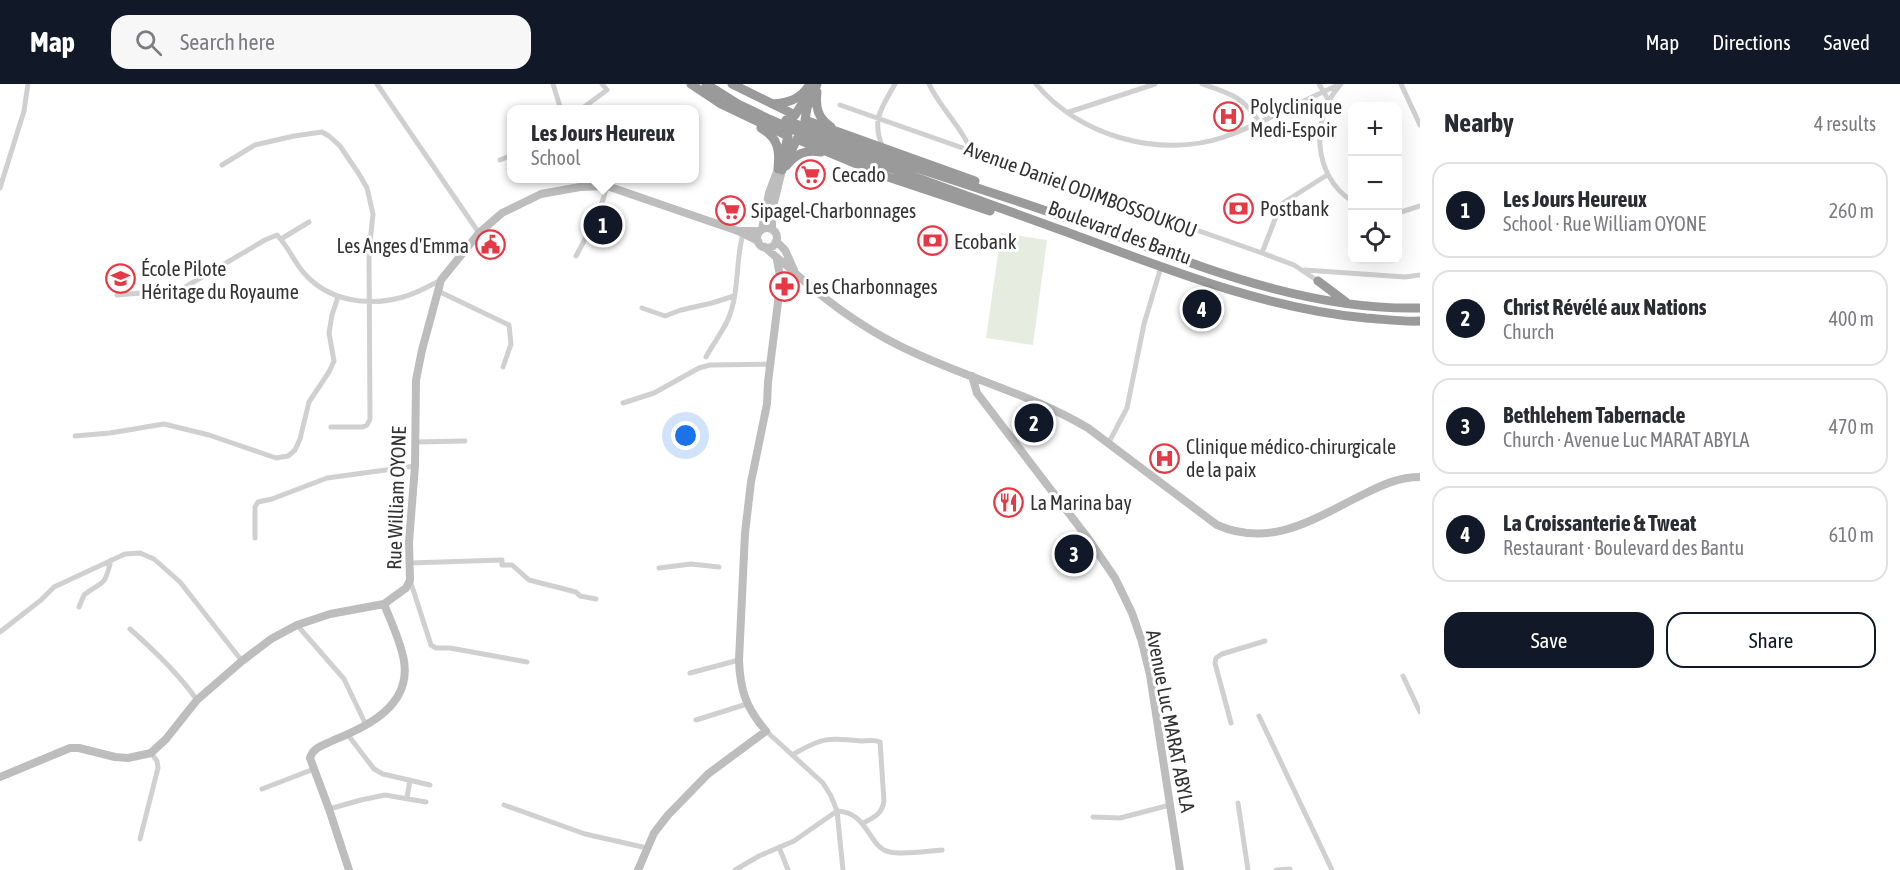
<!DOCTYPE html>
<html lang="en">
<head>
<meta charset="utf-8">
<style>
	:root { --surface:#fff; --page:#f7f7f7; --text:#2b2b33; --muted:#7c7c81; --line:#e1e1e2; --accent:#111827 }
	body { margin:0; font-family:"Asap Condensed",sans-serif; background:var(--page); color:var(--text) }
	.controls { position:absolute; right:18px; top:18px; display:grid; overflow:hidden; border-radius:12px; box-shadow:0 6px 24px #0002 }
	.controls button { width:54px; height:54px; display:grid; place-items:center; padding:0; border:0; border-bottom:2px solid var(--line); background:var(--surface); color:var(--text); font:30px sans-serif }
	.you { position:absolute; left:686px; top:352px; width:21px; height:21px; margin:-15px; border:4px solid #fff; border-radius:50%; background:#1a73e8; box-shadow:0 0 0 9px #1a73e833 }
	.badge { display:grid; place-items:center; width:39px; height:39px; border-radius:50%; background:var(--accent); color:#fff; font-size:20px; font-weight:700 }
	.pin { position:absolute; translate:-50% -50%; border:3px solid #fff; box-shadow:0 2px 6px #0006 }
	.popup { position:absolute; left:507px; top:21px; width:192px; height:78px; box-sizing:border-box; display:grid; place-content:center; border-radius:12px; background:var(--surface); filter:drop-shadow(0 2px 4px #0005); font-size:20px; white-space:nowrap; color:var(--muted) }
	.popup b { font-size:22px; color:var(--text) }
	.popup::after { content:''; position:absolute; left:50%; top:100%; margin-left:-12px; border:12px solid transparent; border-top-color:var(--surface) }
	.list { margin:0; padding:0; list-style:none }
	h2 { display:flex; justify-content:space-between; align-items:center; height:78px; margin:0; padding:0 24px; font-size:26px }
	h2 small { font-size:20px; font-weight:400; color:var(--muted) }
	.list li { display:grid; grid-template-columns:39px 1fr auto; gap:18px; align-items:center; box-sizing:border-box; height:96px; margin:0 12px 12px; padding:0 12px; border:2px solid var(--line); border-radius:18px }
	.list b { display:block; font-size:22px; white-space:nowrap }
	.list p { margin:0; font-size:20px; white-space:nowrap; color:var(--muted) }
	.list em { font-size:20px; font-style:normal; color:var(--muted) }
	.actions { display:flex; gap:12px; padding:18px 24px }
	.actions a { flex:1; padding:14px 0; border:2px solid var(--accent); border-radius:18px; text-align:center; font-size:21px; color:var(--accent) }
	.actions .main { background:var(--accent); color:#fff }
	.icon { flex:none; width:33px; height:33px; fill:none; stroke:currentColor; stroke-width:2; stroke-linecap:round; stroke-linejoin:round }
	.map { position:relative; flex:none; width:1420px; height:786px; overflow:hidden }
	header { display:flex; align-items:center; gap:36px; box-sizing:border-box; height:84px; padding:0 30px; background:var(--accent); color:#fff }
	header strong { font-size:28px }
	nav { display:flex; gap:33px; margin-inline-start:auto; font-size:21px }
	.search { width:420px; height:54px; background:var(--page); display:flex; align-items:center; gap:15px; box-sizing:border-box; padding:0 21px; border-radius:18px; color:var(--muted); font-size:22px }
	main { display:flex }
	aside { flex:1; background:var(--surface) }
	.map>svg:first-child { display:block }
</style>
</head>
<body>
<header>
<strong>Map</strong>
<div class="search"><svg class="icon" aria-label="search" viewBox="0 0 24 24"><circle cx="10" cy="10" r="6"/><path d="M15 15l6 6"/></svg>Search here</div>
<nav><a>Map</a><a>Directions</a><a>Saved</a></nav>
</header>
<main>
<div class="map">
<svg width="1420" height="786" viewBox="0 0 1420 786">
	<rect width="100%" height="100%" fill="#fff"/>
	<path fill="#e6ecdf" d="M1001 149 1047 156 1033 261 986 254Z"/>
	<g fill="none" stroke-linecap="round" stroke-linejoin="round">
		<path stroke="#d0d0d0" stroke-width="5" d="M377 0 479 149
			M553 0 561 26
			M929 0C940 24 961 42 971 66
			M1036 0C1079 52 1160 75 1224 53 1265 39 1302 16 1341 0
			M1202 0C1229 9 1244 13 1259 38
			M1319 0 1329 17
			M1401 0 1420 41
			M1340 1C1310 35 1313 92 1352 117
			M840 21 1262 169 1294 181 1318 197
			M580 26 607 6 602 0
			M1069 28 1155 0
			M883 64C871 36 881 25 895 0
			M500 76 512 71
			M222 81 255 61 294 52 322 48 329 52 340 62 359 90 367 104 373 130 369 168 370 335 367 341 363 343H331
			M591 94 593 101
			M0 104 24 27 28 0
			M1398 129 1420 122
			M281 155 309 138
			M1262 169 1277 130 1283 119 1327 91
			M576 172 599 129 607 102
			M1305 186 1405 193 1420 191
			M438 207 509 241 511 260 503 283
			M117 211 180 206 265 156 277 151C288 162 294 178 304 189 328 217 368 223 403 213 417 209 429 202 441 196
			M642 224 665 232 681 226 712 219 734 212
			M706 273C714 257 728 242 732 224 739 200 736 174 743 150
			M623 319 654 309 699 284 710 281 772 280
			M75 352 110 349 164 340 209 351 276 374 288 372 295 366 300 355 309 318 329 288 334 277 329 249 332 231 338 213
			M415 358 465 357
			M1108 360 1127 324 1144 240 1161 183
			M255 454V423L258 418 272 415 327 394 415 382
			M410 479 502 476V481H512L529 496 576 508 580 512 596 515
			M659 484 691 480 719 483
			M410 496 431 561 436 564H450L527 578
			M79 523 84 511C105 495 104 504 111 476
			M297 541 344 595 366 641
			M130 545C155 567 178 589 197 616
			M0 548 41 516 54 503 125 470 140 469 154 475 180 498 242 577
			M690 589 739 576
			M1403 592 1420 628
			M1259 632 1332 786
			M696 636 747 620
			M1231 639 1215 579 1216 574 1222 570 1265 557
			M766 647 823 699 831 712 837 727 843 786
			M348 651 374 685 383 690 430 701
			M792 671C821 654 827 653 861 657 867 657 873 655 880 658L884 717C882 730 875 733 863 739
			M262 705 314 685
			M407 714 410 696
			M1238 719 1248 786
			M504 721 585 750 647 764
			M329 725 361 716 385 711 426 718
			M1093 733 1120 734 1170 721
			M140 755 158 684 157 677 151 669
			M779 763 788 786
			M735 786 759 772 794 757 837 727C869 728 868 764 890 768 904 771 927 767 942 766
			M1276 786 1290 785"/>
		<path stroke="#bdbdbd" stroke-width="8" d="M757 154a10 10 0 1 1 20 0a10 10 0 1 1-20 0Z
			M762 145 769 109 778 85
			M772 145V127L782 86
			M738 147H760
			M776 157 785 166 794 186
			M765 163C775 173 786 180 796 190 833 223 871 250 917 270 974 296 1034 312 1088 344L1217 441C1272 465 1315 434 1364 410 1382 401 1399 393 1420 393
			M972 292 977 309 1087 453 1115 494 1132 529 1142 558 1150 591 1180 786
			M0 693 70 664H79L115 673 128 674 151 669 166 655 197 616 242 577 271 555 297 541 330 530 384 520 406 504 410 496 409 458 415 382 416 296 422 266 441 196 479 149 502 129 541 110 580 103 607 102 738 147 758 157
			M349 786 329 725 310 674C313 663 324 661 334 656 369 642 411 621 404 577 401 558 391 538 384 520
			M638 786 654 749 668 731 708 690 766 647C746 624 740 606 739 576L745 449 751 398 767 320 768 298 778 218 780 192 777 176"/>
		<path stroke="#9a9a9a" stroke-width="9" d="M691 0 721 20 788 52 784 69
			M706 0 738 20 771 36
			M732 0 795 31 806 14
			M817 0 807 24 805 36 975 97
			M817 8C815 24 818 34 831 43
			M772 20C789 19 801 15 810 0
			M761 44C778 54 780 65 778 85
			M820 50C899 80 981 104 1061 132 1178 172 1293 227 1420 224
			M817 56C898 88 979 116 1061 146 1160 182 1260 224 1366 234 1383 235 1402 238 1420 237
			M786 82C796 70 805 65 821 68
			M782 86 797 55 888 93 990 127
			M1318 197 1346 218"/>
		<path stroke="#9a9a9a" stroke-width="9" d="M771 36 817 56
			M786 36 820 50"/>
	</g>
	<defs>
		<symbol id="hospital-ring" viewBox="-11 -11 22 22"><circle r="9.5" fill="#fff" stroke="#e63946" stroke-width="1.5"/><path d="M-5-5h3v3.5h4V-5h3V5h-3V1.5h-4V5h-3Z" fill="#e63946"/></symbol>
		<symbol id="supermarket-ring" viewBox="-11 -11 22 22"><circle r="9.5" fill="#fff" stroke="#e63946" stroke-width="1.5"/><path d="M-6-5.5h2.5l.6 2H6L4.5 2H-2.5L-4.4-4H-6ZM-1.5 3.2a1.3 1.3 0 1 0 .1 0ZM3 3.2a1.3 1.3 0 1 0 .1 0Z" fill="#e63946"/></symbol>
		<symbol id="bank-ring" viewBox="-11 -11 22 22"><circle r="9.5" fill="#fff" stroke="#e63946" stroke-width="1.5"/><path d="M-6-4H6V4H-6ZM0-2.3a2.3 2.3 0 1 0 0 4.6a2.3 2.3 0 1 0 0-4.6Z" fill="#e63946"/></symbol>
		<symbol id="civic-ring" viewBox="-11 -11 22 22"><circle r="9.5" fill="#fff" stroke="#e63946" stroke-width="1.5"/><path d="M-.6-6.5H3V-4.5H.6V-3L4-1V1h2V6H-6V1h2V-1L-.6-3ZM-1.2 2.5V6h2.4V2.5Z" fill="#e63946"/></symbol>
		<symbol id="school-ring" viewBox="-11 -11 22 22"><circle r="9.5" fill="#fff" stroke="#e63946" stroke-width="1.5"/><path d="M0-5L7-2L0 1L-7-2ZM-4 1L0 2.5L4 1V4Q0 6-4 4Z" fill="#e63946"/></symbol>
		<symbol id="pharmacy-ring" viewBox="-11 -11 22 22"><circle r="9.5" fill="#fff" stroke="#e63946" stroke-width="1.5"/><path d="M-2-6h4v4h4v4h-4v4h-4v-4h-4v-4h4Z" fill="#e63946"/></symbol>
		<symbol id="restaurant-ring" viewBox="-11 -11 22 22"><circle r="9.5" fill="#fff" stroke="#e63946" stroke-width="1.5"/><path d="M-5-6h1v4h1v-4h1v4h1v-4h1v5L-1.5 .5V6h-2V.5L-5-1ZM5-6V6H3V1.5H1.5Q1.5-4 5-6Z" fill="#e63946"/></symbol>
	</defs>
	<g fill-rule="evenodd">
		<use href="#hospital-ring" x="1212" y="16" width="33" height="33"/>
		<use href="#supermarket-ring" x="794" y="74" width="33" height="33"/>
		<use href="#bank-ring" x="1222" y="108" width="33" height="33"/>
		<use href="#supermarket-ring" x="714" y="110" width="33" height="33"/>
		<use href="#bank-ring" x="916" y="140" width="33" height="33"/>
		<use href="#civic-ring" x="474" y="144" width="33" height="33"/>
		<use href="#school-ring" x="104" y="178" width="33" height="33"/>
		<use href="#pharmacy-ring" x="768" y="186" width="33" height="33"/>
		<use href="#hospital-ring" x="1148" y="358" width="33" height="33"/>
		<use href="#restaurant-ring" x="992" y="402" width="33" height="33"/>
	</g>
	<g text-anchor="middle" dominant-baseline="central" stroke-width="6" stroke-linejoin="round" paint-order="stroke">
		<g font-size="20" fill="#333" stroke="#fff" text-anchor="start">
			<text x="1250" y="22">Polyclinique<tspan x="1250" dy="23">Medi-Espoir</tspan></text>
			<text x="832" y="90">Cecado</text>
			<text x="1260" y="124">Postbank</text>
			<text x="751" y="126">Sipagel-Charbonnages</text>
			<text x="954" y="157">Ecobank</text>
			<text x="469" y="161" text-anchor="end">Les Anges d'Emma</text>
			<text x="141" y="184">École Pilote<tspan x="141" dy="23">Héritage du Royaume</tspan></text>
			<text x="805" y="202">Les Charbonnages</text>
			<text x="1186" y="362">Clinique médico-chirurgicale<tspan x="1186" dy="23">de la paix</tspan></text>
			<text x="1030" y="418">La Marina bay</text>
		</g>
		<g font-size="20" fill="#333" stroke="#fff">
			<text transform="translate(1081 105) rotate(20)">Avenue Daniel ODIMBOSSOUKOU</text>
			<text transform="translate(1120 148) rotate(20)">Boulevard des Bantu</text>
			<text transform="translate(396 414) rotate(-88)">Rue William OYONE</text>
			<text transform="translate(1171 637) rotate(79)">Avenue Luc MARAT ABYLA</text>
		</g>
	</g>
</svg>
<div class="controls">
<button>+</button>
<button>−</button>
<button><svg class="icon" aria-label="locate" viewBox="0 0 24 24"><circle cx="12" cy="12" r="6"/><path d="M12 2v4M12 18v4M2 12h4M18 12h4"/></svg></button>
</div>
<div class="you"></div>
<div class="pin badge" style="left:603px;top:141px">1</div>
<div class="popup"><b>Les Jours Heureux</b>School</div>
<div class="pin badge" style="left:1034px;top:339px">2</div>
<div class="pin badge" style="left:1074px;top:470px">3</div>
<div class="pin badge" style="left:1202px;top:225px">4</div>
</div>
<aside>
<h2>Nearby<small>4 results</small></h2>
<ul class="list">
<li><span class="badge">1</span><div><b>Les Jours Heureux</b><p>School · Rue William OYONE</p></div><em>260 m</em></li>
<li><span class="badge">2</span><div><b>Christ Révélé aux Nations</b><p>Church</p></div><em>400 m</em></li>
<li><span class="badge">3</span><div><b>Bethlehem Tabernacle</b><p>Church · Avenue Luc MARAT ABYLA</p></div><em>470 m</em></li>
<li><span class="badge">4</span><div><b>La Croissanterie &amp; Tweat</b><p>Restaurant · Boulevard des Bantu</p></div><em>610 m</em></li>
</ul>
<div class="actions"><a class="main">Save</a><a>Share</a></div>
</aside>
</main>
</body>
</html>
